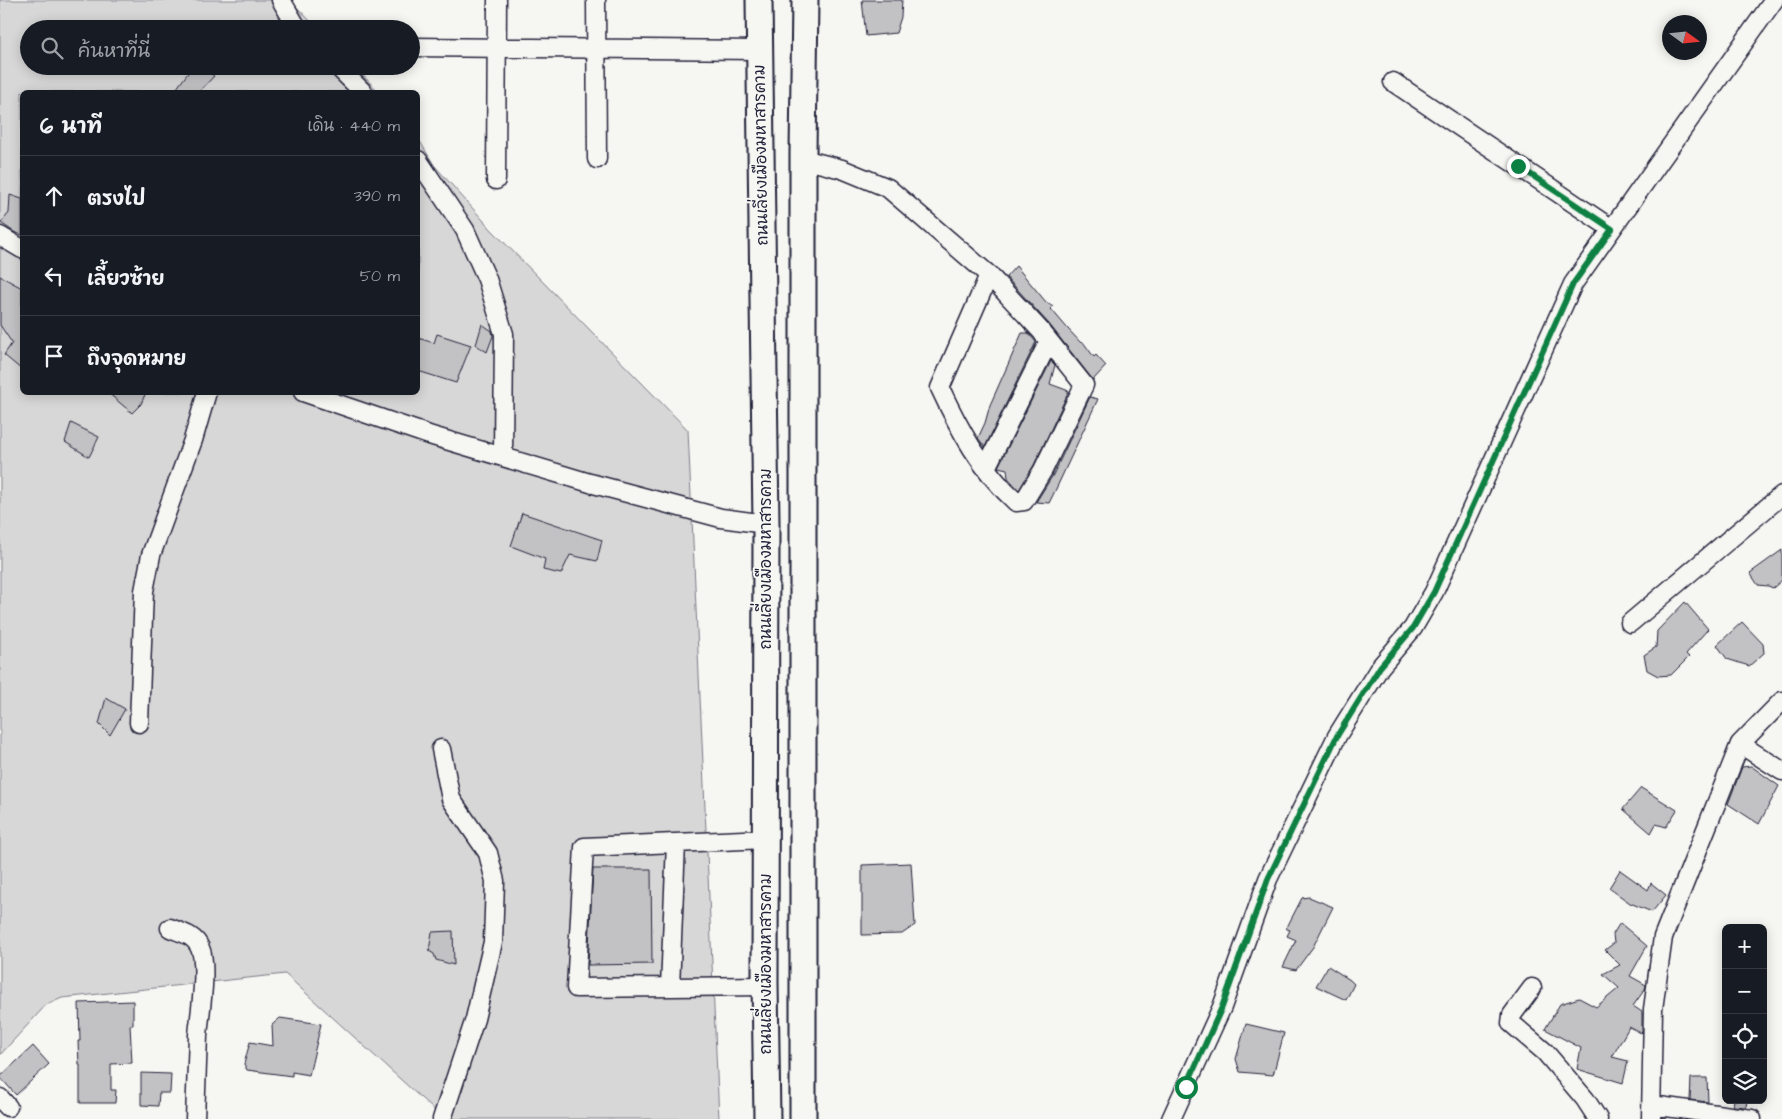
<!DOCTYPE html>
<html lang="th">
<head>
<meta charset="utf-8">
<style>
	:root { --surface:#171b24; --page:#242831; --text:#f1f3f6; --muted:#9ea1a6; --line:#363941 }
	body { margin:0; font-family:"Architects Daughter","Playpen Sans Thai",sans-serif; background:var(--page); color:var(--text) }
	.controls { position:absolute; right:15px; bottom:15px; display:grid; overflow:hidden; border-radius:8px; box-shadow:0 2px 12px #0003 }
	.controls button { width:45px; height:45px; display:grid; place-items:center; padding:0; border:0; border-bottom:1px solid var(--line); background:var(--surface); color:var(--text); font:25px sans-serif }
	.compass { position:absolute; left:1662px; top:15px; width:45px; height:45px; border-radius:50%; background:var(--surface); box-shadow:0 2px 12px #0003; rotate:105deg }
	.stop { position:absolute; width:15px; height:15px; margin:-11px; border:4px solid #0b8043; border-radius:50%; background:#fff }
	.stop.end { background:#0b8043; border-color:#fff; box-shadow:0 1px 5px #0008 }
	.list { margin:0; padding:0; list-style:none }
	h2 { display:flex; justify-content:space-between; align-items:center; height:65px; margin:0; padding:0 20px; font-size:21px }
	h2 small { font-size:16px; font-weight:400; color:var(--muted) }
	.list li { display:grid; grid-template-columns:32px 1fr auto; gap:15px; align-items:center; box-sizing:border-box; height:80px; padding:0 20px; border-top:1px solid var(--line) }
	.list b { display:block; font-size:19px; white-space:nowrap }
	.list em { font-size:16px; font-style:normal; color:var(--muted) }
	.icon { flex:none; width:28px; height:28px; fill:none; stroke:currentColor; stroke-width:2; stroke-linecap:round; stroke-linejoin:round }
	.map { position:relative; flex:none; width:1782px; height:1119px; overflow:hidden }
	.search { position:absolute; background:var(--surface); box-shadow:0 2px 12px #0003; left:20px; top:20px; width:400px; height:55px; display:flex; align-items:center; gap:12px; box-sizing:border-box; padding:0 18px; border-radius:28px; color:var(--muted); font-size:19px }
	.panel { position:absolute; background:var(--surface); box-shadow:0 2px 12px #0003; left:20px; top:90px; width:400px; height:305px; border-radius:8px }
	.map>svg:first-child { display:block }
</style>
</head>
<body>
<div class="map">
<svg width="1782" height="1119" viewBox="0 0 1782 1119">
	<rect width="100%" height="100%" fill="#f6f6f2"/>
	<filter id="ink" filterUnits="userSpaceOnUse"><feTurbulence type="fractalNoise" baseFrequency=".02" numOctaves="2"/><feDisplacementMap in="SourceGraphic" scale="10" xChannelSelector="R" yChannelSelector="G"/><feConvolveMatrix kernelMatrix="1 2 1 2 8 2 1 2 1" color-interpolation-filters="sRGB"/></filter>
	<g filter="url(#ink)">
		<path fill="#d7d7d7" stroke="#7c7c89" d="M0 0H290L318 29H29V66H354L379 92H22V392H418V138L434 165 491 229 688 430 719 1119H444L285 974 62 998 46 1005 0 1055Z"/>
		<path fill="#c2c2c4" stroke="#22223b" d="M862 0H902L901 17 896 33 866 36Z
			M193 66H201L214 76 199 92H174Z
			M10 195 22 199V235L14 232 1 223 9 213Z
			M1016 266 1046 302 1053 307 1051 309 1068 329 1081 343 1083 342 1094 357 1096 355 1106 366 1093 380 1049 324 1006 277Z
			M0 276 22 288V370L4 355 12 343 0 325Z
			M482 324 492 331 493 336 487 352 476 345Z
			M1022 333H1028L1036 342 985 447 978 438 985 423 990 405Z
			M437 334 471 345 456 383 418 371V338L434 343Z
			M1051 361 1055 365 1050 384 1069 391 1034 465 1019 490 1008 478 1007 469 998 467Z
			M107 392H146L141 404 132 413Z
			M1090 397 1098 399 1056 489 1049 503 1036 502 1053 475Z
			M71 423 99 437 89 457 65 442Z
			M522 513 602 540 597 561 570 555 561 574 543 570 545 559 511 546Z
			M1782 550V580L1773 588 1768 586 1758 585 1750 573Z
			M1685 602 1708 629 1686 654 1689 657 1671 675 1658 676 1647 670 1644 655 1656 647 1657 631Z
			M1742 622 1763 644 1764 653 1749 666 1727 659 1717 645Z
			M106 698 125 709 110 735 99 724Z
			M1751 766 1779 786 1759 824 1728 804 1742 767Z
			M1641 788 1677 810 1666 827 1656 824 1651 833 1623 809Z
			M911 863 915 925 902 934 862 935V865Z
			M593 869H651L652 964 588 965Z
			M1620 870 1648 890 1651 883 1666 895 1652 912 1630 903 1609 888Z
			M1309 897 1333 907 1313 947 1296 970 1283 967 1296 940 1287 936 1290 930 1286 929 1302 898Z
			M1620 923 1647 946 1630 976 1646 985 1645 989 1633 1006 1642 1012V1032L1641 1033 1629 1027 1612 1057 1628 1061 1623 1083 1577 1069 1581 1048 1545 1029 1560 1004 1579 998 1596 1007 1619 988 1603 974 1620 965 1605 950 1614 943 1613 934Z
			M453 931 454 965 436 960 434 954 429 951 432 932Z
			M1328 966 1350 980 1354 984 1346 1000 1316 986Z
			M133 1001V1025H130L132 1063 111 1064V1090H116L115 1103H80V1065H79L78 1041H80L79 1003Z
			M280 1018 321 1024 309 1075 292 1072V1076L247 1070 244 1064 250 1042 273 1046 272 1025Z
			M1246 1024 1284 1033 1273 1075 1240 1072 1236 1059Z
			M33 1046 49 1064 16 1095 0 1077Z
			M141 1073 171 1074 170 1093H159L158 1106 141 1105Z
			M1691 1078H1707L1708 1102 1690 1100Z
			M1734 1100H1747L1746 1107 1733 1106Z"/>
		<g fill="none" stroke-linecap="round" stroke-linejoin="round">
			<defs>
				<path id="minor" d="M281 0 298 29
					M596 0 597 159
					M411 47 760 50
					M337 66 363 92
					M1393 82 1612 229
					M803 159 842 169 888 188 989 275 1041 331 1084 385 1043 470 1024 501 1016 502C982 471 959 429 940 388L989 275
					M418 160 465 230 487 279 504 334 503 456
					M496 180 497 0
					M0 236 22 249
					M303 392 429 435 590 483 721 518 766 524
					M986 468 1049 341
					M1630 623 1782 495
					M139 723 144 591 151 555 193 440 207 392
					M1740 744 1782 771
					M441 749 451 799 488 853 495 881 493 942 475 1019 442 1119
					M170 928C182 933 195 935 200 948 208 966 200 1013 198 1035 197 1063 196 1091 195 1119
					M766 986 576 988 584 847 766 839
					M670 987 676 843
					M1532 988 1512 1015 1511 1023 1545 1052 1585 1099 1598 1119
					M0 1098 8 1107
					M1652 1105 1752 1119
					M1171 1119 1222 1007 1268 879 1337 736 1380 667 1413 628 1434 592 1573 284 1774 0
					M1651 1119 1653 1009 1663 937 1740 744 1782 701"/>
				<path id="highway" d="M759 0 766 524 765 982 767 1119
					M803 1119V153L805 0"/>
			</defs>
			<use href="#minor" stroke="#22223b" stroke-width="21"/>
			<use href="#highway" stroke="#22223b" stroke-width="29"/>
			<use href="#minor" stroke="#f6f6f2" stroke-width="18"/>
			<use href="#highway" stroke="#f6f6f2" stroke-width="25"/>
		</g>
	</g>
	<g fill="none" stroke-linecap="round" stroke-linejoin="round" filter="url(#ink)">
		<path stroke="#0b8043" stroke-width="6" d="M1186 1087 1222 1007 1268 879 1337 736 1380 667 1413 628 1434 592 1573 284 1612 229 1518 166"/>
	</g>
	<g text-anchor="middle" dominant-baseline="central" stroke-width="4" stroke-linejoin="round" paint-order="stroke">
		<g font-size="16" fill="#22223b" stroke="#f6f6f2">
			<text transform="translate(761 155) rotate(-91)">ถนนเลี่ยงเมืองมหาสารคาม</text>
			<text transform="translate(766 559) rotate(-90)">ถนนเลี่ยงเมืองมหาสารคาม</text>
			<text transform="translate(766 964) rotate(-90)">ถนนเลี่ยงเมืองมหาสารคาม</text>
		</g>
	</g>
</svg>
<div class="controls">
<button>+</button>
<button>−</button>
<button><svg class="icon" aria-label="locate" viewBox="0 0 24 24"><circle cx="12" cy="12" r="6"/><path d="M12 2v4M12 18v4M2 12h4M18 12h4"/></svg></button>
<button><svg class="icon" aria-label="layers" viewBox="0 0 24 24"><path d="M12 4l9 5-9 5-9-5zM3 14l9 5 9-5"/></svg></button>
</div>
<svg class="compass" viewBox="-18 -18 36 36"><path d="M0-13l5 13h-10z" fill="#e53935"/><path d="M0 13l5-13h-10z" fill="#9ea1a6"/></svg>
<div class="stop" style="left:1186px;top:1087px"></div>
<div class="stop end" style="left:1518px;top:166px"></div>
<div class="search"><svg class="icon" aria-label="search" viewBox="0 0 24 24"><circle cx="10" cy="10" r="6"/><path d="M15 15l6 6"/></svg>ค้นหาที่นี่</div>
<section class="panel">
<h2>6 นาที<small>เดิน · 440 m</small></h2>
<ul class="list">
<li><svg class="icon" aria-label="ahead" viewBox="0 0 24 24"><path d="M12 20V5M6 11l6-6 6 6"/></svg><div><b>ตรงไป</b></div><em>390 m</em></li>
<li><svg class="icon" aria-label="left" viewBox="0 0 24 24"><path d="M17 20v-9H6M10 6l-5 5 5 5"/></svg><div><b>เลี้ยวซ้าย</b></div><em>50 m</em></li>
<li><svg class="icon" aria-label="arrive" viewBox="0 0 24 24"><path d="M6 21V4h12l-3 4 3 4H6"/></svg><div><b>ถึงจุดหมาย</b></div></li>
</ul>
</section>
</div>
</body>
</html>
